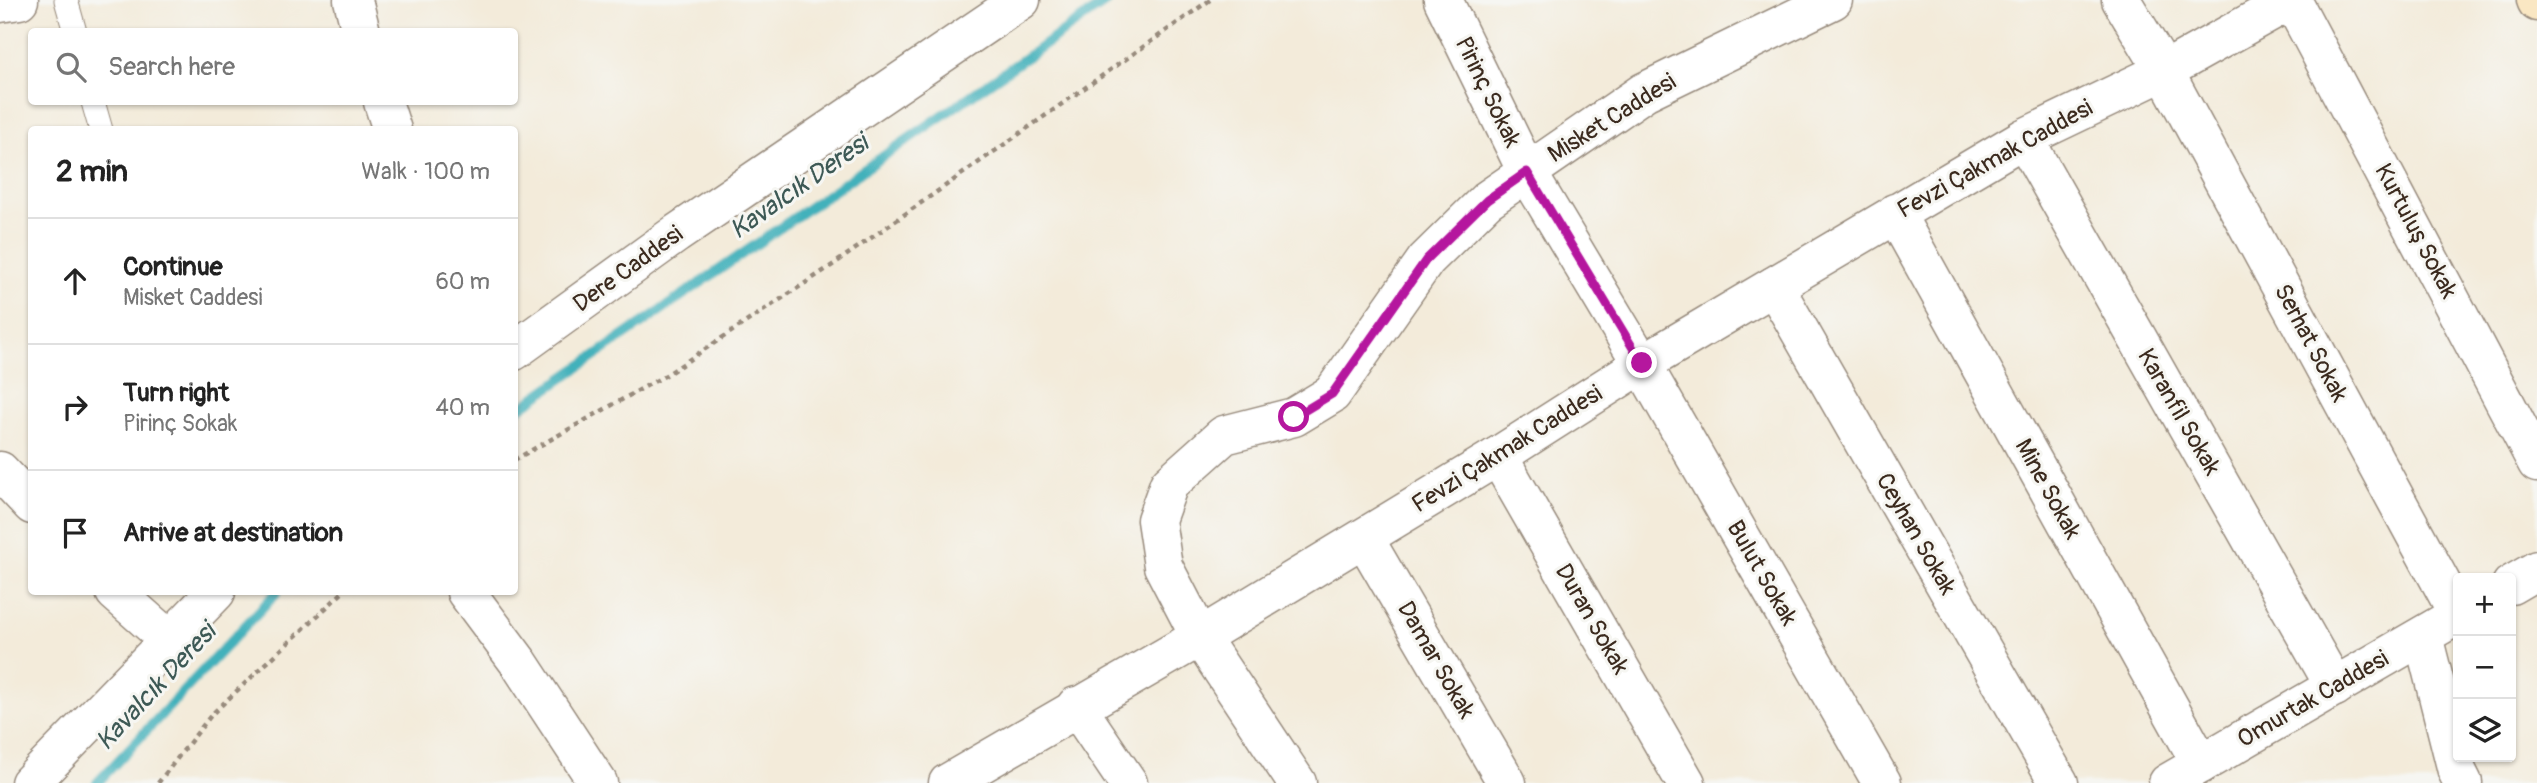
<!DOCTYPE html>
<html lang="en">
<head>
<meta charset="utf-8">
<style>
	:root { --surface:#fff; --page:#f2f2f2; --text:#222; --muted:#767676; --line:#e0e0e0 }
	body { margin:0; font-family:Pangolin,sans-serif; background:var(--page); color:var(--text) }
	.controls { position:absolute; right:21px; bottom:21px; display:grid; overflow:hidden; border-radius:7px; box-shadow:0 2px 5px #0004 }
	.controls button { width:63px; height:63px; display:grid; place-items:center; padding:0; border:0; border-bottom:2px solid var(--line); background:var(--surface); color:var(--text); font:35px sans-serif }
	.stop { position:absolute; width:21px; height:21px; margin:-16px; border:5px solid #b5179e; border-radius:50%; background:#fff }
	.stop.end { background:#b5179e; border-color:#fff; box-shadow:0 2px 7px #0008 }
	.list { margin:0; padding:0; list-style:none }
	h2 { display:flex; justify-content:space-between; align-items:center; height:91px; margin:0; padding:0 28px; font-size:30px }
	h2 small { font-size:23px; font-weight:400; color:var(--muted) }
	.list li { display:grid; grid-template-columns:46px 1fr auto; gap:21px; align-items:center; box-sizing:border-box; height:126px; padding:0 28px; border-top:2px solid var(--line) }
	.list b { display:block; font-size:26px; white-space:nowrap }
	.list p { margin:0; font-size:23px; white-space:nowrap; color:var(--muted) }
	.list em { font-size:23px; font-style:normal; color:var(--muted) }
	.icon { flex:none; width:38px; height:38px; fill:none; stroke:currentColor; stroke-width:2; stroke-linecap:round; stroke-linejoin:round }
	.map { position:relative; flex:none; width:2537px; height:783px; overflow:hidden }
	.search { position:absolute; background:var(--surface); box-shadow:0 2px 5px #0004; left:28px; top:28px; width:490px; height:77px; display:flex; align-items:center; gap:18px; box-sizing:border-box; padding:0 24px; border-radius:7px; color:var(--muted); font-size:26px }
	.panel { position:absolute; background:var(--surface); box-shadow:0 2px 5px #0004; left:28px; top:126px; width:490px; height:469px; border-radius:7px }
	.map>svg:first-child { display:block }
</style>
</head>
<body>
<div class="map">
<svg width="2537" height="783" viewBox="0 0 2537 783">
	<rect width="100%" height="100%" fill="#f6f6f2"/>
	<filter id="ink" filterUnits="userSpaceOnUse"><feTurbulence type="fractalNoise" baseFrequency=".0143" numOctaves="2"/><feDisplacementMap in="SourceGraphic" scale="14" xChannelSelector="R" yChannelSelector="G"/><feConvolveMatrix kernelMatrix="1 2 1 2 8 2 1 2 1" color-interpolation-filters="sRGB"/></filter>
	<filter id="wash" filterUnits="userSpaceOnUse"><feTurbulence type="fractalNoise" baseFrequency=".00686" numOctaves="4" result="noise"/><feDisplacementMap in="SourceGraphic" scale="28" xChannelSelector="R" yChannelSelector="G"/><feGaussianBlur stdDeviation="1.57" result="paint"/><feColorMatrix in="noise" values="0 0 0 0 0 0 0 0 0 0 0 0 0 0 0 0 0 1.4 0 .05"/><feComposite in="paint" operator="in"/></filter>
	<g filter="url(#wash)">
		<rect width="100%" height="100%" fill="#f3ebda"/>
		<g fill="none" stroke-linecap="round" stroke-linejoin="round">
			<path stroke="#42b1bb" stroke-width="10" d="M514 412 1109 0
				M97 783 277 592"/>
		</g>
	</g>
	<g filter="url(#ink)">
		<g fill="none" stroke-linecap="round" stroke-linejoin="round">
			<defs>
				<path id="service" d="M66 0 75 32
					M93 102 101 130"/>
				<path id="minor" d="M353 0 361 32
					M1443 0 1527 172 1642 364 1882 783
					M2121 0 2164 71 2458 614
					M2292 0 2537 463
					M383 102 392 130
					M2024 138 2335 687
					M1895 213 2201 764
					M1774 286 2059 783
					M1498 456 1686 783
					M0 471 32 505
					M1364 538 1507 783
					M115 592 168 639
					M466 592 519 663 598 783
					M2423 636 2457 771 2463 783
					M1076 706 1128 783
					M1297 783 1200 637 1163 566 1156 520 1169 484 1224 435 1294 417 1332 394 1426 260 1487 200 1644 92 1833 0"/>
				<path id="tertiary" d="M0 3 19 0
					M514 351 676 234 1021 0
					M2511 585 2537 570
					M30 783 216 592
					M948 783 1200 637 1498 456 1642 364 2024 138 2164 71 2291 0
					M2168 783 2458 615"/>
				<path id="secondary" d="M2536 0 2537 2"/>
			</defs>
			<use href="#service" stroke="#978a7c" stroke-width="25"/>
			<use href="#minor" stroke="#978a7c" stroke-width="41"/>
			<use href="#tertiary" stroke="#978a7c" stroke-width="41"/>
			<use href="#secondary" stroke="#978a7c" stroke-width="41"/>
			<path stroke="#978a7c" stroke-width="4.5" stroke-dasharray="5 5" stroke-linecap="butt" d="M514 460 666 375 834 264 1210 0
				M158 783 212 714 343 592"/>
			<use href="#service" stroke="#fff" stroke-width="23"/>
			<use href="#minor" stroke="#fff" stroke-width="38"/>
			<use href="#tertiary" stroke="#fff" stroke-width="38"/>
			<use href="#secondary" stroke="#fae7c3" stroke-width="38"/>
		</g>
	</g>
	<g fill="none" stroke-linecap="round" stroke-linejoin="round" filter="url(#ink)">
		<path stroke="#b5179e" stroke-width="9" d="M1294 417 1332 394 1426 260 1487 200 1527 172 1642 363"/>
	</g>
	<g text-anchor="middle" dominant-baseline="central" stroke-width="6" stroke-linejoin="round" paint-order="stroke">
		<g font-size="24" fill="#3b2a1e" stroke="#f6f6f2">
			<text transform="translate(1488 92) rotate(64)">Pirinç Sokak</text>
			<text transform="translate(1612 118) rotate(-32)">Misket Caddesi</text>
			<text transform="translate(1995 159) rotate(-29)">Fevzi Çakmak Caddesi</text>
			<text transform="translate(2416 231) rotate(62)">Kurtuluş Sokak</text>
			<text transform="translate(628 269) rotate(-36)">Dere Caddesi</text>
			<text transform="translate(2311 343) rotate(62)">Serhat Sokak</text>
			<text transform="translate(2179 412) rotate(60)">Karanfil Sokak</text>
			<text transform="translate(1507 449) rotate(-32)">Fevzi Çakmak Caddesi</text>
			<text transform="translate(2048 489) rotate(61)">Mine Sokak</text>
			<text transform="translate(1916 534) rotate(60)">Ceyhan Sokak</text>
			<text transform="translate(1762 573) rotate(60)">Bulut Sokak</text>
			<text transform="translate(1592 619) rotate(60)">Duran Sokak</text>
			<text transform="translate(1436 660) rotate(60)">Damar Sokak</text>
			<text transform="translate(2313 699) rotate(-30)">Omurtak Caddesi</text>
		</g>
		<g font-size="26" font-style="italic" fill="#3d5955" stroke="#f6f6f2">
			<text transform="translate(799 187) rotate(-35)">Kavalcık Deresi</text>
			<text transform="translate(156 687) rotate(-47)">Kavalcık Deresi</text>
		</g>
	</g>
</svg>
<div class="controls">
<button>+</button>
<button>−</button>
<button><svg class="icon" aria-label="layers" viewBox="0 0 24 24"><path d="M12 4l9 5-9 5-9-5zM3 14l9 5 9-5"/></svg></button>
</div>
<div class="stop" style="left:1294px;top:417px"></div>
<div class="stop end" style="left:1642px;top:363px"></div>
<div class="search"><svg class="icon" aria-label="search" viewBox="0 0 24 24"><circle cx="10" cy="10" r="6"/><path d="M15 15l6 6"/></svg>Search here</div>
<section class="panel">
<h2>2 min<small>Walk · 100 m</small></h2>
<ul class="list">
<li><svg class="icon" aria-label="ahead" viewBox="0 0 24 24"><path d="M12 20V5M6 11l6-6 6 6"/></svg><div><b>Continue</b><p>Misket Caddesi</p></div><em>60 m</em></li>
<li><svg class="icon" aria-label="right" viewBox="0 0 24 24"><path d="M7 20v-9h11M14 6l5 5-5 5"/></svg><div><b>Turn right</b><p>Pirinç Sokak</p></div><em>40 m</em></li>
<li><svg class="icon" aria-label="arrive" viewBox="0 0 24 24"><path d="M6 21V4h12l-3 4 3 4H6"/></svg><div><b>Arrive at destination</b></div></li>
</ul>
</section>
</div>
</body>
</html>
